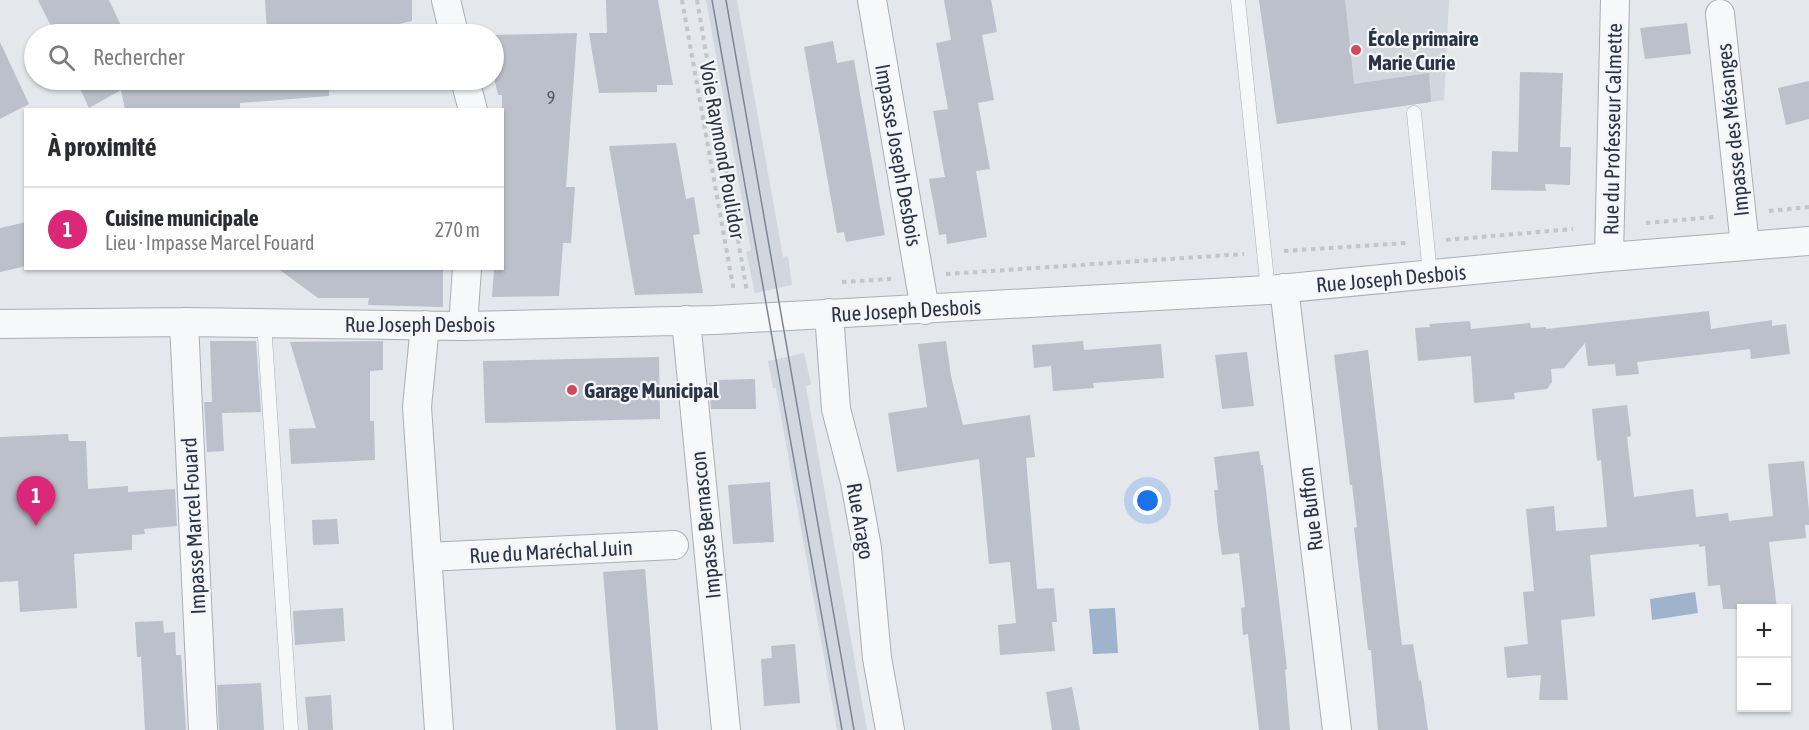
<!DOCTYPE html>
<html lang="fr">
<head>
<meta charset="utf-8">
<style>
	:root { --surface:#fff; --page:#f2f2f3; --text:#2b2b33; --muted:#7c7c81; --line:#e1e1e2; --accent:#db2777 }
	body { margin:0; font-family:"Asap Condensed",sans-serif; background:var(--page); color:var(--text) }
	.controls { position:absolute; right:18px; bottom:18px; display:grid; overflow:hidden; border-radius:0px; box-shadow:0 2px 4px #0004 }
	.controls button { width:54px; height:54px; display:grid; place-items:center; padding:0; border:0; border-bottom:2px solid var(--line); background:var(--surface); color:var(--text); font:30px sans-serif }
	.you { position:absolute; left:1148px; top:501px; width:21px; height:21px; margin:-15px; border:4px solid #fff; border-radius:50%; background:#1a73e8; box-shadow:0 0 0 9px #1a73e833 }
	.badge { display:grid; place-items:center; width:39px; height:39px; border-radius:50%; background:var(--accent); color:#fff; font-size:20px; font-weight:700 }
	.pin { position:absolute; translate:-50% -50px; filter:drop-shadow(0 2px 3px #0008) }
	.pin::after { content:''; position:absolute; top:32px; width:21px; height:18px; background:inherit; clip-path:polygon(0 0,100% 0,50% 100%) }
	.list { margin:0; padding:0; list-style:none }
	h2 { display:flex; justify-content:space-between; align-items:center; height:78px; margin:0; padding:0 24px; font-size:26px }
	h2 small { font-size:20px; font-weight:400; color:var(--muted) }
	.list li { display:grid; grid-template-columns:39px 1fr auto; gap:18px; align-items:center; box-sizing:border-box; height:84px; padding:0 24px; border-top:2px solid var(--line) }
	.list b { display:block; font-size:22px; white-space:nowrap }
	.list p { margin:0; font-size:20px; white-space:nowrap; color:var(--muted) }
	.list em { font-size:20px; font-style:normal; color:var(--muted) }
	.icon { flex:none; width:33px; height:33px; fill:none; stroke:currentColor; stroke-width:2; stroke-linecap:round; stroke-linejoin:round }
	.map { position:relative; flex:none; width:1809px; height:730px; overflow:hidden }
	.search { position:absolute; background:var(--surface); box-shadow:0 2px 4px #0004; left:24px; top:24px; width:480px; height:66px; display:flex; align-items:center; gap:15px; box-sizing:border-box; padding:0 21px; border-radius:33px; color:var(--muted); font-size:22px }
	.panel { position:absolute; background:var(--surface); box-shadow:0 2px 4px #0004; left:24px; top:108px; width:480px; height:162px; border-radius:0px }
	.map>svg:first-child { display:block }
</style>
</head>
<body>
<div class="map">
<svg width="1809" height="730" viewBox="0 0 1809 730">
	<rect width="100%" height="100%" fill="#e4e7ec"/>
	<path fill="#d2d6de" d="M706 0H737L783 257 788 256 792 285 755 293 746 252 751 250Z
		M1259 0H1449L1444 100 1277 124Z
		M804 353 811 384 806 386 867 730H837L776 388H773L768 361Z"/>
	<path fill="#9fb4cc" d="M1695 592 1698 613 1652 620 1650 599Z
		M1115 608 1118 653 1093 654 1089 609Z"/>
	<path fill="#bbc0ca" d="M38 0H109L125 34H55Z
		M265 0H412V21L390 26 391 34H267Z
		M606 0H658L673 85H657V92L599 93 589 33H607Z
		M944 0H991L997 32 982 35 994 100 978 103 990 169 976 171 987 237 947 244 946 234 939 235 929 179 945 177 933 111 948 109 936 43 951 40Z
		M1259 0H1345L1354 84 1429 73 1431 102 1277 124Z
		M1687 23 1691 54 1645 59 1640 28Z
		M577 33 566 187H575L571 243H563L559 296 492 297 494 268H502V95H498L494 78V35Z
		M833 41 837 63 854 60 885 235 846 242 844 232 837 233 804 47Z
		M0 42 29 104 0 119Z
		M1520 72 1563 73 1560 147H1571L1570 185 1545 184 1546 191 1491 190 1492 151 1518 152Z
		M76 80H329V96L240 103V110H125L121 90 89 108Z
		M1809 81V119L1786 125 1778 88Z
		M676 143 686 199 694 197 700 234 693 235 703 293 635 295 609 146Z
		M26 222V266L0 272V228Z
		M277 268H443V307L368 305 369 298H318Z
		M1709 311 1711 329 1772 320V326L1786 324 1790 354 1751 359 1750 349 1637 362 1639 374 1616 376 1615 364 1588 366 1585 343 1564 368 1551 369 1552 382 1547 389 1514 393 1515 399 1474 403 1471 356 1418 361 1415 328 1430 327 1429 324 1470 321 1471 329 1530 323 1531 328 1546 327V329Z
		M210 341H256L261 412 222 413 224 451 207 452 204 402H212Z
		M383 341V370L370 371V421H374L375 460 291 464 289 429 316 428 290 342Z
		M946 341 951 376 963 425 1030 415 1035 457 1026 458 1037 589 1054 588 1057 622H1052L1055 651 1000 655 998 625 1016 623 1010 562 989 564 979 459 897 472 888 413 927 407 918 344Z
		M1083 341 1084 350 1161 344 1164 378 1093 383 1094 388 1053 391 1051 366 1034 368 1032 345Z
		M1368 350 1402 645 1413 644 1419 681 1421 680 1428 730H1378L1371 650H1368L1354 528 1357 527 1352 485H1350L1334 355Z
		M1247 352 1254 406 1222 409 1215 355Z
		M659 357 660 419 485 423 483 361Z
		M755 379 756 409H711L709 383 715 382V380Z
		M1627 405 1631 436 1627 437 1634 497 1693 489 1696 517 1728 513 1729 521 1773 516 1768 464 1804 461 1809 511V525H1805L1806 538 1769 542 1777 609H1723L1720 585 1708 586 1705 546 1699 547V544L1590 555 1595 616 1561 620 1568 700H1539L1541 675 1507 678 1504 647 1528 644 1523 592 1534 591 1526 509 1554 506 1556 531 1607 527 1601 460 1597 461 1592 409Z
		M68 434 69 441H86L88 489 128 486V492L175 489 177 526 144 529 145 534 132 535V550L74 554 77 608 20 612 18 581 0 582V437Z
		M1259 451 1261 465H1263L1287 669 1285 670 1290 730H1259L1248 634 1243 635 1241 608 1245 607 1239 553 1222 555 1218 528 1214 490H1218L1214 457Z
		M770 482 774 542 733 544 728 485Z
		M337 519 339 544 313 545 312 520Z
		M645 569 658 730H616L603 572Z
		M343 608 345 641 295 645 293 611Z
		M163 621 164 633 175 632 176 655H181L186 730H145L141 657H137L135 622Z
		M795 644 800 703 764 706 761 659 772 658 771 646Z
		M261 683 264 730H219L217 685Z
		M1072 687 1080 730H1052L1046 692Z
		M331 695 333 730H308L305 697Z"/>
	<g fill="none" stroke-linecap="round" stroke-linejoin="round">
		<defs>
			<path id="service" d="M1238 0 1268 290
				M1414 113 1430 274
				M264 323 291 730"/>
			<path id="minor" d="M446 0 454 34
				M872 0 925 310
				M1720 14 1745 246
				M465 80 473 110
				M1609 257 1615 0
				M1284 288 1337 730
				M829 313 836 409 855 482 867 548 877 658 890 730
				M686 320 726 730
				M184 322 203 730
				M0 324 184 322 463 326 715 320 1268 290 1609 257 1809 241
				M425 325 417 407 439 730
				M463 326 467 268
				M427 557 674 545"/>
		</defs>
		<use href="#service" stroke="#a9aeb7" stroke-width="15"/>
		<use href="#minor" stroke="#a9aeb7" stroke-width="30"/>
		<path stroke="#c2c5cb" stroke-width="4" stroke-dasharray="4.5 4.5" stroke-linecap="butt" d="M682 0 734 292
			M697 0 747 292
			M1769 211 1809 207
			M1646 223 1714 217
			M1446 240 1573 229
			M1284 251 1406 243
			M946 274 1244 254
			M842 282 891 279"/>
		<use href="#service" stroke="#f7f8fa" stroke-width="14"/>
		<use href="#minor" stroke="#f7f8fa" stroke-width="28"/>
		<path stroke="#7d8696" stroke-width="1.5" d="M712 0 842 730
			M726 0 854 730"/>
	</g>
	<g fill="#d1495b" stroke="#f4f6f9" stroke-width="2">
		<circle cx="1356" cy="50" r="6"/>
		<circle cx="572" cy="390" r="6"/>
	</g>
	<g text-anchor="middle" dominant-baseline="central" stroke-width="4.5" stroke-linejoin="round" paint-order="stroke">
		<g font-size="18" fill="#4f5766">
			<text x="551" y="97">9</text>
		</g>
		<g font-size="21" font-weight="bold" fill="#2b3445" stroke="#f4f6f9" text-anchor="start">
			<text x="1368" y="38">École primaire<tspan x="1368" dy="24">Marie Curie</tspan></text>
			<text x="584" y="390">Garage Municipal</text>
		</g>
		<g font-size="21" fill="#2b3445" stroke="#f4f6f9">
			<text transform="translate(1612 129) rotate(-89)">Rue du Professeur Calmette</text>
			<text transform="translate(1732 130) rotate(-96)">Impasse des Mésanges</text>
			<text transform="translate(723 150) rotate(80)">Voie Raymond Poulidor</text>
			<text transform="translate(899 155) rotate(80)">Impasse Joseph Desbois</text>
			<text transform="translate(1391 278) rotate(-5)">Rue Joseph Desbois</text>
			<text transform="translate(906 310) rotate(-3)">Rue Joseph Desbois</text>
			<text x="420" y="324">Rue Joseph Desbois</text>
			<text transform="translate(1310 509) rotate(-97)">Rue Buffon</text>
			<text transform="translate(861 521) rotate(80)">Rue Arago</text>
			<text transform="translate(705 525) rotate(-96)">Impasse Bernascon</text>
			<text transform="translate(193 526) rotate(-93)">Impasse Marcel Fouard</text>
			<text transform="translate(551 551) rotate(-3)">Rue du Maréchal Juin</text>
		</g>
	</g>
</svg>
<div class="controls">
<button>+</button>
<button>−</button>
</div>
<div class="you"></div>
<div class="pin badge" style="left:36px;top:526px">1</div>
<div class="search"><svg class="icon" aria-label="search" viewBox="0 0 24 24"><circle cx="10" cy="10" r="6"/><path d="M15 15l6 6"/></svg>Rechercher</div>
<section class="panel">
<h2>À proximité<small></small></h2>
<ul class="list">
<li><span class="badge">1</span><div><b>Cuisine municipale</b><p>Lieu · Impasse Marcel Fouard</p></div><em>270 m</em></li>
</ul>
</section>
</div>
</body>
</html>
